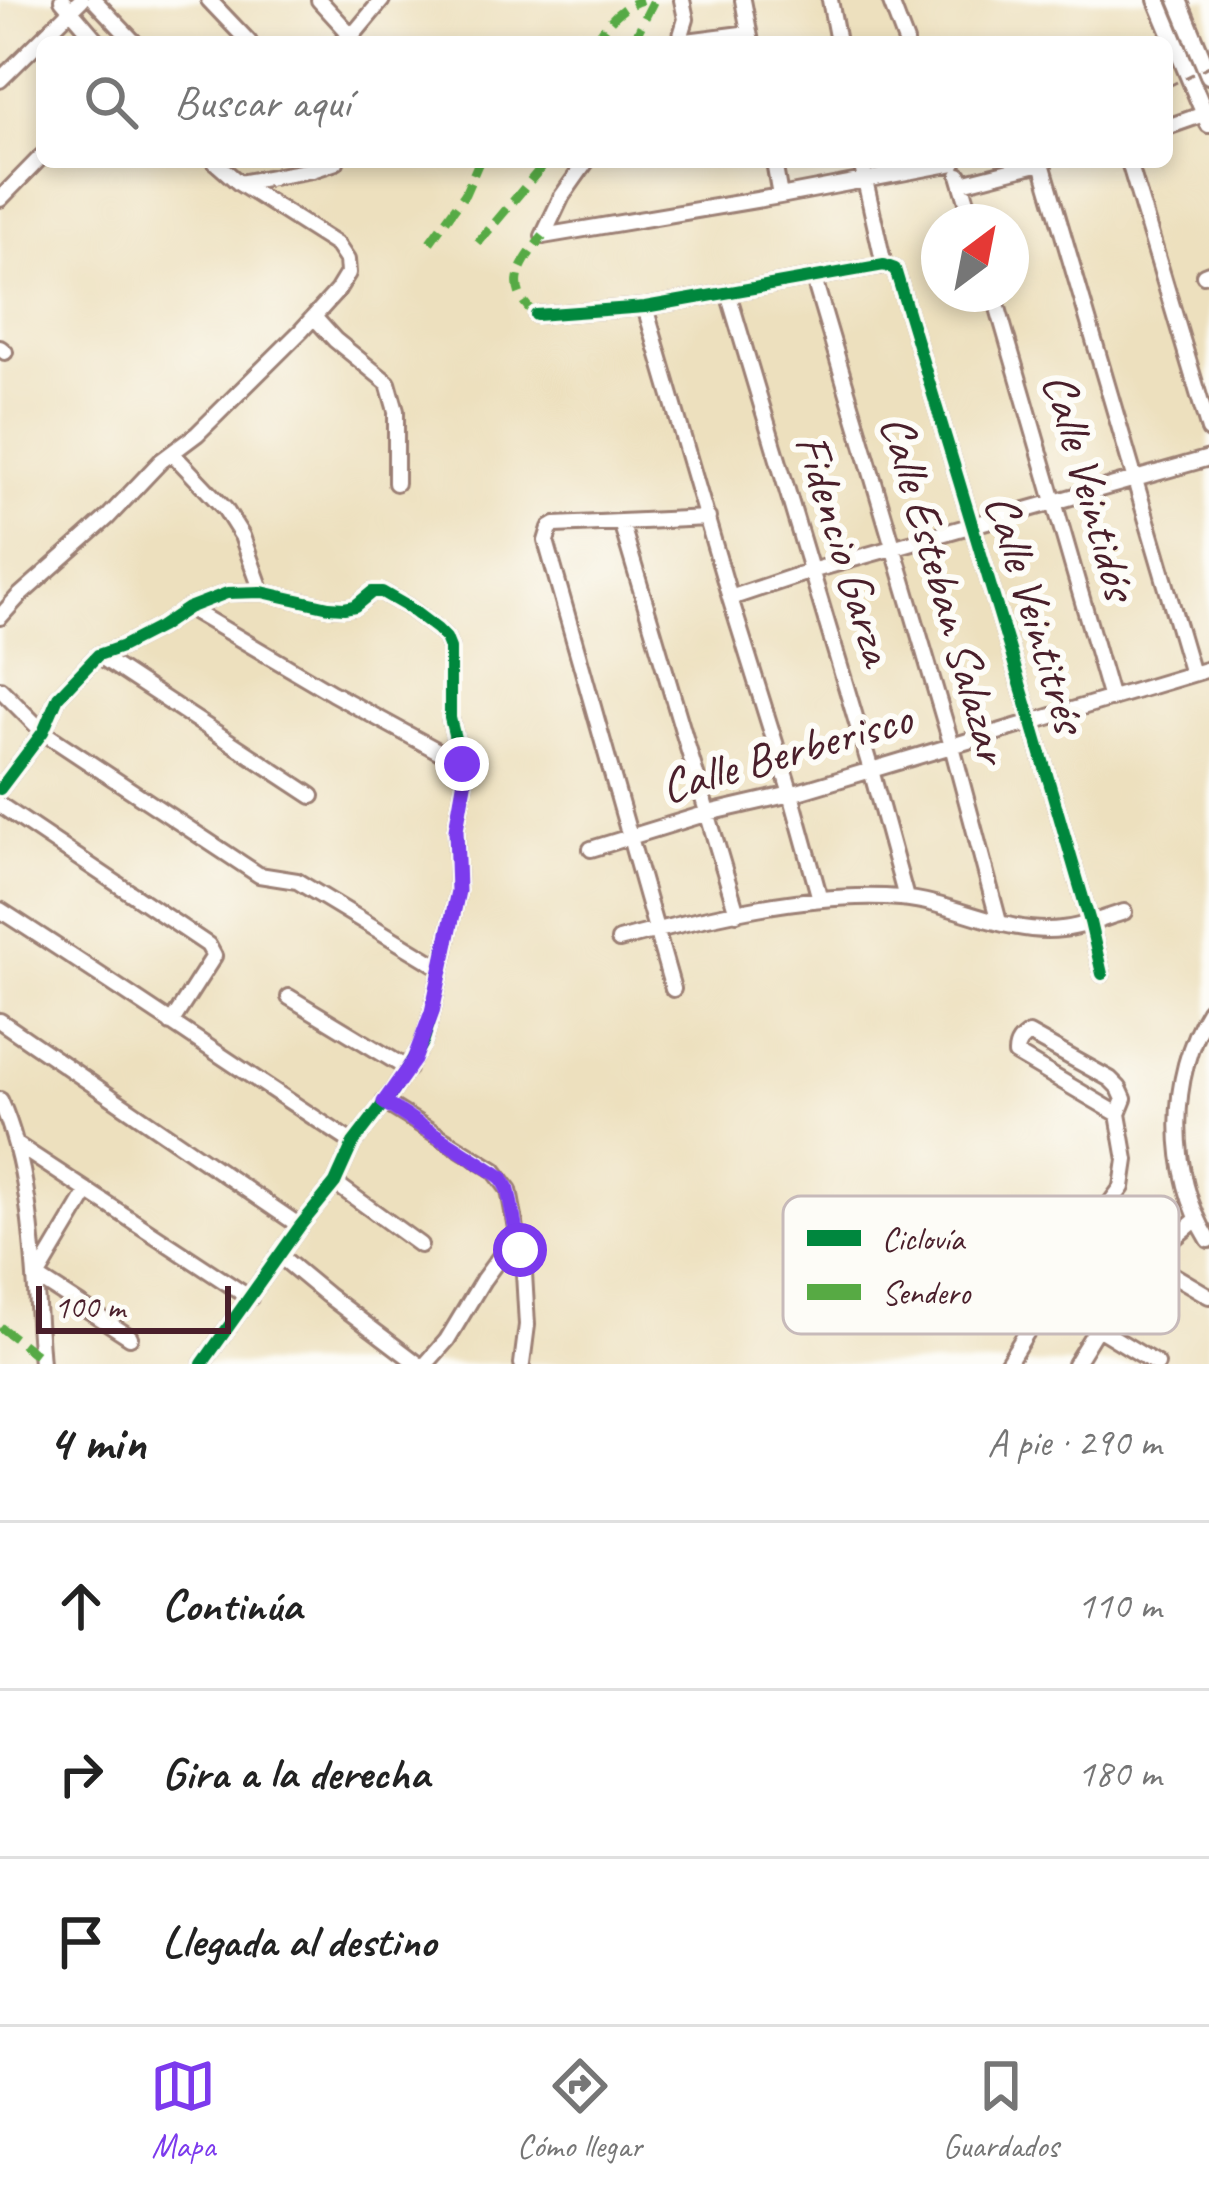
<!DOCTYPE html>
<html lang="es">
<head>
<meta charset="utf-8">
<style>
	:root { --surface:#fff; --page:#f2f2f2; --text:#222; --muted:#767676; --line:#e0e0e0; --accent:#7c3aed }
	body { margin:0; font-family:Caveat,sans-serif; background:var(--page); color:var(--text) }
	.compass { position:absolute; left:921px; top:204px; width:108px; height:108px; border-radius:50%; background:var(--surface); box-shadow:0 6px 18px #0003; rotate:32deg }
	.scale { position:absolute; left:36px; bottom:30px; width:195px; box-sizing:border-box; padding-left:12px; border:6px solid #4a1f2b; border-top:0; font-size:33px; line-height:42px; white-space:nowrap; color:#4a1f2b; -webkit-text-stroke:9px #fdfcf7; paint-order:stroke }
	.stop { position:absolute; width:36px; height:36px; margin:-27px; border:9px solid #7c3aed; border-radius:50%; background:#fff }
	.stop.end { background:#7c3aed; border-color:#fff; box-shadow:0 3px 12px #0008 }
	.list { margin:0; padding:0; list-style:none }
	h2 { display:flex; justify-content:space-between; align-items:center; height:156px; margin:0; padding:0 48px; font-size:51px }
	h2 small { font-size:39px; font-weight:400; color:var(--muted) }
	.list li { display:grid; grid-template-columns:78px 1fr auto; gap:36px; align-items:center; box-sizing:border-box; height:168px; padding:0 48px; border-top:3px solid var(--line) }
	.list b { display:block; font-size:45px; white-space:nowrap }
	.list em { font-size:39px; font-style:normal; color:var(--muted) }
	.icon { flex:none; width:66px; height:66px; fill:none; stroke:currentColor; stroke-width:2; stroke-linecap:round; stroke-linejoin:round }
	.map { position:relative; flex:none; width:1209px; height:1364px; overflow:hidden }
	.search { position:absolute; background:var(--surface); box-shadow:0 6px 18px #0003; left:36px; right:36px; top:36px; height:132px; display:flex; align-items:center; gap:30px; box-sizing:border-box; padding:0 42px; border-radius:18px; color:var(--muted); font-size:45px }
	.sheet { height:660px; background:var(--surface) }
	nav { display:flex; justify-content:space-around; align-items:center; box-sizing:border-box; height:168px; border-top:3px solid var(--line); background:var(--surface); font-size:33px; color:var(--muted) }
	nav a { display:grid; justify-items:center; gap:6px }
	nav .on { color:var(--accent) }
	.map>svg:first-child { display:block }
</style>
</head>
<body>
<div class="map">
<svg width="1209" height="1364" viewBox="0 0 1209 1364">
	<rect width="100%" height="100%" fill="#fdfcf7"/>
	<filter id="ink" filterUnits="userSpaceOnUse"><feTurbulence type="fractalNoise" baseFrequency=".00833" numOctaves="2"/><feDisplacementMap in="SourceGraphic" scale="24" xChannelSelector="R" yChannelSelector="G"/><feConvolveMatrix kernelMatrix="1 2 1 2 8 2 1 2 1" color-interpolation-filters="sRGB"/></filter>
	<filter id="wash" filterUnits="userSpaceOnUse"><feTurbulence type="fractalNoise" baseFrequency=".004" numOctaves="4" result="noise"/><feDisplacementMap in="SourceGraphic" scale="48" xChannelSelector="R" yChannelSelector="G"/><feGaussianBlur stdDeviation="2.7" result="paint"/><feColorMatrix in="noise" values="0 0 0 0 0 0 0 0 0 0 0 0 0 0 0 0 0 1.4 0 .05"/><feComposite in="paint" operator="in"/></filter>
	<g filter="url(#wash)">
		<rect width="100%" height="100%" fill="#ede0be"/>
	</g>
	<g filter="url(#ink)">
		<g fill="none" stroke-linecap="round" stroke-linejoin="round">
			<defs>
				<path id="minor" d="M62 0 98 42
					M94 0 134 42
					M209 0 249 42
					M319 0 352 36
					M743 0 751 42
					M830 0 838 42
					M890 0 906 42
					M340 42 352 36 382 0
					M679 42 749 33
					M679 42 686 19 682 0
					M0 80 81 0
					M1167 127 1204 114
					M774 162 780 196
					M861 162 884 265
					M1129 162 1209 430
					M1042 163 1192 674
					M959 175 973 222
					M239 183 312 170 336 162
					M962 183 1045 162
					M0 199 42 156
					M543 236 780 196 954 163
					M543 236 562 196 586 162
					M1204 275 1209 273
					M814 279 952 746 999 922
					M728 293 871 770 906 898
					M994 294 1111 699
					M645 307 730 598 791 794 820 899
					M536 315 645 307 884 265 895 269 1031 720 1090 922 1102 974
					M314 317 335 340 388 383 396 411V483
					M0 348 5 352
					M172 453 225 509 242 536 262 592
					M621 522 737 913
					M730 598 811 571 1209 458
					M188 608 332 693 462 764
					M0 617 18 597 108 517 161 461 197 434 301 331 337 291 348 273 347 260 337 245 239 183 215 162
					M98 655 312 796
					M0 689 43 732 259 875 297 881 441 968
					M0 789 43 732 58 697 98 655 121 647 160 627 188 608 227 593 262 592 329 607 344 608 355 606 372 592H382L408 607 437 629 446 638 450 648V718L465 779 456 829 458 891 432 1012 423 1043 393 1091 353 1143 335 1183 300 1226 202 1364
					M0 805 208 945 214 956 171 1023
					M591 849 708 813 791 794 1209 669
					M0 910C119 986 235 1066 353 1143
					M619 940C705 917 811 891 900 898 954 902 1007 936 1062 929 1083 927 1104 918 1124 912
					M673 989 546 541 550 528 555 525 708 518
					M289 997 408 1069
					M1209 1010C1168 1076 1168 1174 1209 1240
					M0 1021 300 1226
					M0 1100C35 1177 34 1281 41 1364
					M384 1102 494 1170 509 1190 524 1273 527 1325 522 1364
					M16 1144 250 1298
					M335 1183 420 1245
					M87 1193 37 1277 130 1337
					M280 1256 327 1295 418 1364
					M1148 1260 1209 1296
					M1096 1327 1157 1364
					M426 1364 447 1340 483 1280 516 1235
					M1007 1364 1091 1229 1122 1187 1126 1160 1118 1114 1124 1099 1119 1088 1110 1079 1029 1034C1021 1039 1016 1044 1016 1054L1118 1114
					M1075 1364 1129 1276 1196 1220"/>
				<path id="major" d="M1157 0 1209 124
					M1178 0 1209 75"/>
			</defs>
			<use href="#minor" stroke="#9c8074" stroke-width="20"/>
			<use href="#major" stroke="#9c8074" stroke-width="22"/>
			<path stroke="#9c8074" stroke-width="3" stroke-dasharray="9 9" stroke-linecap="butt" d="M1167 81 1169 86"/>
			<use href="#minor" stroke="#fff" stroke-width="14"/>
			<use href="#major" stroke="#fff" stroke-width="16"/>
			<path stroke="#9c8074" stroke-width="3" stroke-dasharray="9 9" stroke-linecap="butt" d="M1169 86 1209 66"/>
			<path stroke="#57aa44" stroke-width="9" stroke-dasharray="18 9" stroke-linecap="butt" d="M594 42C607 24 619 7 642 0
				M633 42 654 0
				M430 242 465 194 479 162
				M478 243 546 162
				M536 315C503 287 520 264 543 236
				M0 1327 40 1358"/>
			<defs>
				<path id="cycleway" d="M536 315 645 307 884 265 895 269 1031 720 1090 922 1102 974
					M0 789 43 732 58 697 98 655 121 647 160 627 188 608 227 593 262 592 329 607 344 608 355 606 372 592H382L408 607 437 629 446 638 450 648V718L465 779 456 829 458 891 432 1012 423 1043 393 1091 353 1143 335 1183 300 1226 202 1364"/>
			</defs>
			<use href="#cycleway" stroke="#fdfcf7" stroke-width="20"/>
			<use href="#cycleway" stroke="#00873e" stroke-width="12"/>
		</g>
	</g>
	<g fill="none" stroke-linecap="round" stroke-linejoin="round" filter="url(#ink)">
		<path stroke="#7c3aed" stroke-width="15" d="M462 764 465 779 456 829 458 891 432 1012 414 1060 384 1102 501 1177 508 1190 520 1250"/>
	</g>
	<g text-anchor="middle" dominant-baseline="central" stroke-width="12" stroke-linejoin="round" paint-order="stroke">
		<g font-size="48" fill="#4a1f2b" stroke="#fdfcf7">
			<text transform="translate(1090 486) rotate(74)">Calle Veintidós</text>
			<text transform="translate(845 549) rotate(73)">Fidencio Garza</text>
			<text transform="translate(945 589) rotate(74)">Calle Esteban Salazar</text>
			<text transform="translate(1036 613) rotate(73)">Calle Veintitrés</text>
			<text transform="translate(786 752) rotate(-16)">Calle Berberisco</text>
		</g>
	</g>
	<rect x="783" y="1196" width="396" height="138" rx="18" fill="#fdfcf7" stroke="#c7baba" stroke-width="3"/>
	<rect x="807" y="1230" width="54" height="16" fill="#00873e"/>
	<rect x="807" y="1284" width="54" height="16" fill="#57aa44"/>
	<g font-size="33" fill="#4a1f2b">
		<text x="882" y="1250">Ciclovía</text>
		<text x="882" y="1304">Sendero</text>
	</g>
</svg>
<svg class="compass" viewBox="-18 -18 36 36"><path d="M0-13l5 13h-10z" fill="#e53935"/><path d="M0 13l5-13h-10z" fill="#767676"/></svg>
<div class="scale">100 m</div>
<div class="stop" style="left:520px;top:1250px"></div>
<div class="stop end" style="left:462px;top:764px"></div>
<div class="search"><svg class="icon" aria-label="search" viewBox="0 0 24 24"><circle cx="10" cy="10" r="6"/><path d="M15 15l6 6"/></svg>Buscar aquí</div>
</div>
<section class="sheet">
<h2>4 min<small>A pie · 290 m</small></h2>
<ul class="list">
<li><svg class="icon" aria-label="ahead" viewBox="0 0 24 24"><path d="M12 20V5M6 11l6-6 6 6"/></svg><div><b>Continúa</b></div><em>110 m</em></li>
<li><svg class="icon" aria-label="right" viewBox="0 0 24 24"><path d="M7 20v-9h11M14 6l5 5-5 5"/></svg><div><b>Gira a la derecha</b></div><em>180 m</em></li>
<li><svg class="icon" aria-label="arrive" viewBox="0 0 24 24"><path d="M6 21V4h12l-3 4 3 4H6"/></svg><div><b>Llegada al destino</b></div></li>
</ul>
</section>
<nav>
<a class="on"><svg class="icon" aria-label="map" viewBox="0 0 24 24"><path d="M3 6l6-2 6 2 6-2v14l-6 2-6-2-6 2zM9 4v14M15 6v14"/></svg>Mapa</a>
<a><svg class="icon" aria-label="directions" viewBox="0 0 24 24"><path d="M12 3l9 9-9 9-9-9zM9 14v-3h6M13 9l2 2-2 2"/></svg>Cómo llegar</a>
<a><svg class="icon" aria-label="saved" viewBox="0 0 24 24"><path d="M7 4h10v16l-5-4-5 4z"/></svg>Guardados</a>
</nav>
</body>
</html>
